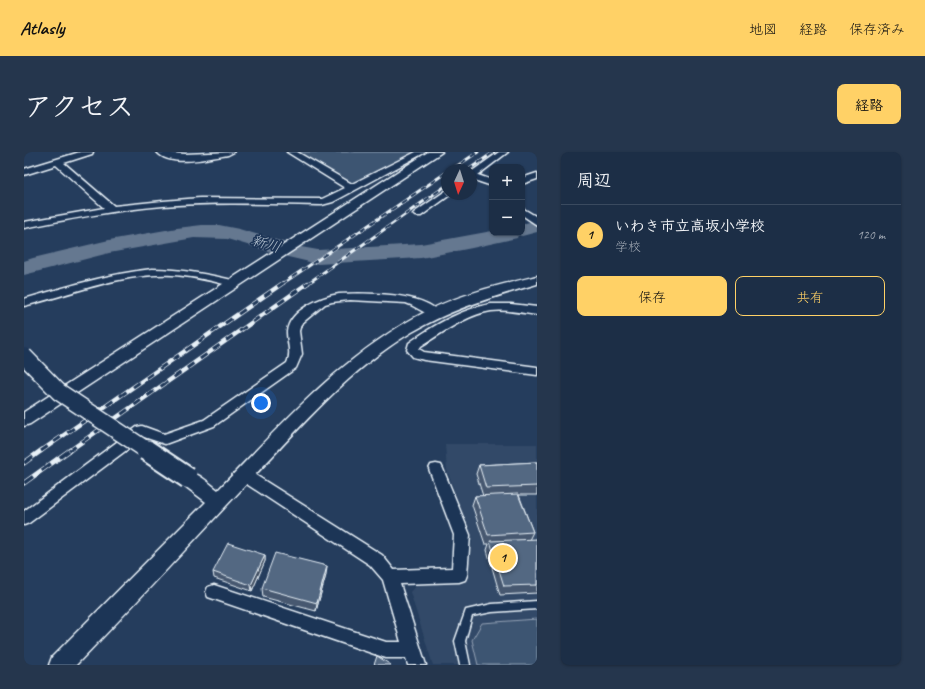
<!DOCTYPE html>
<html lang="ja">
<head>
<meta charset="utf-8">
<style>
	:root { --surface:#1c2e46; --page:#25364d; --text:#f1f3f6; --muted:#a0a8b3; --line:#3a4a5f; --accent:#ffd166 }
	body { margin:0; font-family:Caveat,"Klee One",sans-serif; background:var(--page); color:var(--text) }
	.controls { position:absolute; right:12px; top:12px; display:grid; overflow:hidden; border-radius:8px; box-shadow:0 1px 3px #0004 }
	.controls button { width:36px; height:36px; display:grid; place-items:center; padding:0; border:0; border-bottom:1px solid var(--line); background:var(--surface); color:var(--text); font:20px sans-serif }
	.compass { position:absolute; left:417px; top:12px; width:36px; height:36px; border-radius:50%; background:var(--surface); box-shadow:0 1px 3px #0004; rotate:184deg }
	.you { position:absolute; left:237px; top:251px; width:14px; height:14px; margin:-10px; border:3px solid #fff; border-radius:50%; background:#1a73e8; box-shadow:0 0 0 6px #1a73e833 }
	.badge { display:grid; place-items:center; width:26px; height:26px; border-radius:50%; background:var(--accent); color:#111; font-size:13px; font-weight:700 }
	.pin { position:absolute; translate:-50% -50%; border:2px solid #fff; box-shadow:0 1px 4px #0006 }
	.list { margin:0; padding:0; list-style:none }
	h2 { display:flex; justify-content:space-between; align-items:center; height:52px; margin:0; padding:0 16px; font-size:17px }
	h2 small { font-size:13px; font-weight:400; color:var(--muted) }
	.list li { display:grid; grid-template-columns:26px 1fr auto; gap:12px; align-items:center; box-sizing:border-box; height:60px; padding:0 16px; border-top:1px solid var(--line) }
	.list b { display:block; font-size:15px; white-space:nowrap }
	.list p { margin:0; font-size:13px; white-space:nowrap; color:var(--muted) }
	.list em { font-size:13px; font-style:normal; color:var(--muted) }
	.actions { display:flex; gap:8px; padding:12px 16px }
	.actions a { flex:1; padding:9px 0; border:1px solid var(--accent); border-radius:8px; text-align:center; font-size:14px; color:var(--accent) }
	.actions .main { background:var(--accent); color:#111 }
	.map { position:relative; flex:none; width:513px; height:513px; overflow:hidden; border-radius:8px }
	header { display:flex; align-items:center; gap:24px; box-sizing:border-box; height:56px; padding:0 20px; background:var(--accent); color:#111 }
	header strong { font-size:19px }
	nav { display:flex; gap:22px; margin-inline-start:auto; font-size:14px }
	.intro { display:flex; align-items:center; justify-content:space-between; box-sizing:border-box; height:96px; padding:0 24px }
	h1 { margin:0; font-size:28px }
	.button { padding:10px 18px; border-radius:8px; background:var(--accent); color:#111; font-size:14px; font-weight:700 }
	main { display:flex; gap:24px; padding:0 24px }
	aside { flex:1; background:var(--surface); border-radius:8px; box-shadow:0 1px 3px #0004 }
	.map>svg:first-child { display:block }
</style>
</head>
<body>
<header>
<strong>Atlasly</strong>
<nav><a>地図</a><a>経路</a><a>保存済み</a></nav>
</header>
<div class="intro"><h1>アクセス</h1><a class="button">経路</a></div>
<main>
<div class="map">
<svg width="513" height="513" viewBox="0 0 513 513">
	<rect width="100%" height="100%" fill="#253d5d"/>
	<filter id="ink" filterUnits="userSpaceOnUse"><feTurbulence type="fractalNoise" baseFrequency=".025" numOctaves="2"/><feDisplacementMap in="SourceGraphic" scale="8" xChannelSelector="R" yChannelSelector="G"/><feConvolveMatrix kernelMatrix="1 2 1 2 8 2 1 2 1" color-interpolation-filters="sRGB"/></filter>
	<g filter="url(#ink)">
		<path fill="#334a68" d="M421 292H513V513H409L386 440 395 430H439L443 423 448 389 423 318Z"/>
		<path fill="#3e5472" stroke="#93a2b5" d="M267 0H398L328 36Z
			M513 467V513H454L448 488 458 471Z"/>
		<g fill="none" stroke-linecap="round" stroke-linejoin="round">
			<path fill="#657890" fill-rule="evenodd" d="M513 68V80L498 84 494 83 493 86 448 96 397 106 294 112 264 105 203 87 170 86 85 101 0 123V109L9 106 85 88 153 76 178 73H195L215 77 277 95 294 98 397 92 468 79V81H498V72Z"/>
			<defs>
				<path id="service" d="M513 449V457L468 460 448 464 441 489 446 513H436L431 489 442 458 468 452Z"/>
				<path id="minor" d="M56 0H69L68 2 40 11 90 54 139 49 176 46 298 47 321 36 263 0H273L328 32 392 0H402L309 50 298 53C245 52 192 50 139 54 92 58 46 67 0 76V70L80 56 32 13 0 23V17Z
					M475 0H484L454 23 468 28V34L447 27V20Z
					M513 21V27L498 32V26Z
					M423 38V42L426 43 397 64H391L389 62 391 60Z
					M498 56 513 65V73L498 63Z
					M128 117C157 117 184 122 212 129L213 131 208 134C188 129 169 124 148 123 97 121 49 142 0 154V147C42 135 84 122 128 117Z
					M315 142C339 141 400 140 415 161L413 163 409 165 387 153 382 151 326 148 308 150 301 152 277 172 275 179 278 202 272 216 190 274 141 292 120 285 5 371 0 373V359L113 275 118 274 140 282 180 268 263 211C268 200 263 191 263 180 265 158 297 145 315 142Z
					M467 152H487L513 155V163C498 161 482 157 467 159 442 163 418 181 397 194L395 197 400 200 513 215V223L400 208 389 205 383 198 385 191C408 174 438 157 467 152Z
					M412 312 417 313 419 317 446 383 443 423 441 428 435 430 376 432 402 513H384L382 506H362L184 445 182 440 184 435 190 433 362 490H377L359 428 346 413 215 327 213 323 215 319 220 317 225 319 358 403 370 418 428 416 430 383 405 317 407 313Z"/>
				<path id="tertiary" d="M133 0 161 2 210 0 204 3C187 6 146 16 133 0Z
					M404 0H418L6 272 0 274V260Z
					M513 124V132C469 145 427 157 388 180 327 216 278 273 230 324 171 387 112 451 52 513H25L28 505 182 350 157 331 155 326 157 321C171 316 183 330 194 338 258 272 320 201 403 159 437 142 476 133 513 124Z"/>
			</defs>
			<use href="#service" stroke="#e8f1f8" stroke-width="3"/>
			<use href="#minor" stroke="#e8f1f8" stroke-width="3"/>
			<use href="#tertiary" stroke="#e8f1f8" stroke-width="3"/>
			<use href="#service" fill="#1d3557" fill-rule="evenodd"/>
			<use href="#minor" fill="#1d3557" fill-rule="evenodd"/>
			<use href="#tertiary" fill="#1d3557" fill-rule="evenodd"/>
			<defs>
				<path id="rail-far2" d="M427 18 454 0
					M444 18 470 0
					M258 132 423 20
					M283 132 423 33"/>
				<path id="rail-far1" d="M17 299 259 131
					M45 299 284 131"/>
				<path id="rail" d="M0 311 18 298
					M0 331 46 298"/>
			</defs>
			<use href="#rail-far2" stroke="#e8f1f8" stroke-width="3"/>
			<use href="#rail-far1" stroke="#e8f1f8" stroke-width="4.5"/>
			<use href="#rail" stroke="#e8f1f8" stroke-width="5"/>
			<use href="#rail-far2" stroke="#1d3557" stroke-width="2" stroke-dasharray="6" stroke-linecap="butt"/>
			<use href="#rail-far1" stroke="#1d3557" stroke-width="3" stroke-dasharray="8" stroke-linecap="butt"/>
			<use href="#rail" stroke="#1d3557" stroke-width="3.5" stroke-dasharray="11" stroke-linecap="butt"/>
			<defs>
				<path id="tertiary-bridge-far1" d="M0 204 35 240 124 299"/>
				<path id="tertiary-bridge" d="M122 298 164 326"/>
			</defs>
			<use href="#tertiary-bridge-far1" stroke="#e8f1f8" stroke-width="19" stroke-linecap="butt"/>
			<use href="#tertiary-bridge" stroke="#e8f1f8" stroke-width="24" stroke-linecap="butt"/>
			<use href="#tertiary-bridge-far1" stroke="#1d3557" stroke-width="16"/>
			<use href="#tertiary-bridge" stroke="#1d3557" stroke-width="20"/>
		</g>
		<path fill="#475970" stroke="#e8f1f8" d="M513 310V343H495L509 380 505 388 513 387V441L476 443 463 398 465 392H461L448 353 451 344H459L452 322 455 313Z
			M241 403V409L228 439 190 426 189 420Z
			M302 423 292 459 239 445 238 436Z"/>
		<path fill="#3a485b" stroke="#e8f1f8" d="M241 403V409L228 439 227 433Z
			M303 414 302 423 292 459 293 451Z"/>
		<path fill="#536782" stroke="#e8f1f8" d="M513 310V334L462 336 455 313Z
			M494 342 509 380 464 383 451 344Z
			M513 387V433L480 434 466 389Z
			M204 391 241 403 227 433 189 420Z
			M251 401 303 414 293 451 238 436Z
			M353 504 367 513H350Z"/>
	</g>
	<g text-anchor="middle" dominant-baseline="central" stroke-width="3.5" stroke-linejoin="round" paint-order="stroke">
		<g font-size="15" font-style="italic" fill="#b4c1ce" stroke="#1d3557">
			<text transform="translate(242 92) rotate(17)">新川</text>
		</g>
	</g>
</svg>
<div class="controls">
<button>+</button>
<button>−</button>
</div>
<svg class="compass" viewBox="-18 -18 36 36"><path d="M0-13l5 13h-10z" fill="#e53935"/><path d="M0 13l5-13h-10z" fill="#a0a8b3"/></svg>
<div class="you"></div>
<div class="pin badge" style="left:479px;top:406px">1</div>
</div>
<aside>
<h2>周辺<small></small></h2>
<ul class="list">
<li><span class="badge">1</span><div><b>いわき市立高坂小学校</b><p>学校</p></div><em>120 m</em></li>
</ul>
<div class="actions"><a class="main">保存</a><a>共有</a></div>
</aside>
</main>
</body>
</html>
